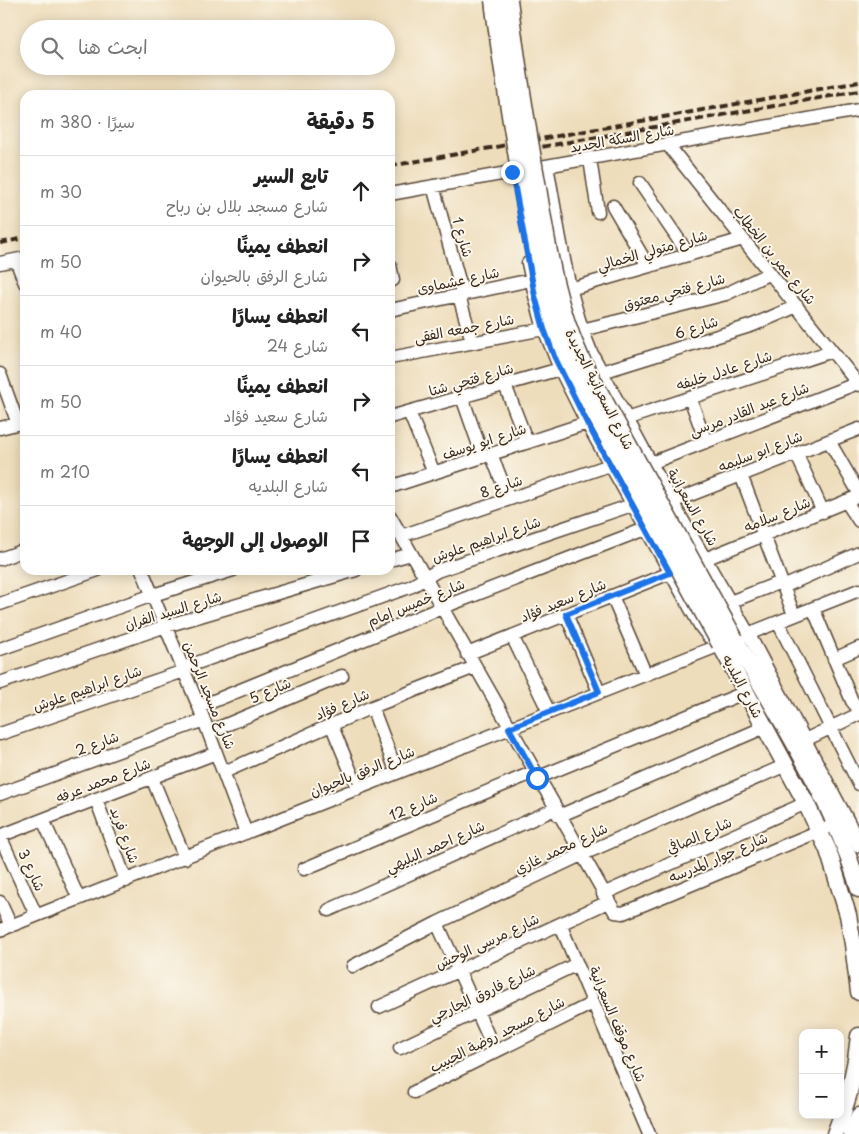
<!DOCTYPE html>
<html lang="ar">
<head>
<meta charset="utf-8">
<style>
	:root { --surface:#fff; --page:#f6f6f6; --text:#222; --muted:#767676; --line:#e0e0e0 }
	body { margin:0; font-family:"Playpen Sans","Playpen Sans Arabic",sans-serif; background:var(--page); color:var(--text); direction:rtl }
	.controls { position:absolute; right:15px; bottom:15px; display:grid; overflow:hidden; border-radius:10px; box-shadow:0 2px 12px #0003 }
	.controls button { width:45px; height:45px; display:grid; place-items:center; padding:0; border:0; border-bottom:1px solid var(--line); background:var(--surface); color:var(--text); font:25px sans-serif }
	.stop { position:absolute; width:15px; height:15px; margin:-11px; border:4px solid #1a73e8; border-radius:50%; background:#fff }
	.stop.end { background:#1a73e8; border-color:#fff; box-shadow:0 1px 5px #0008 }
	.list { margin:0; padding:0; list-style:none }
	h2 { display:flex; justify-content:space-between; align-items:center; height:65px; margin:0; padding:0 20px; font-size:21px }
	h2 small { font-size:16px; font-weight:400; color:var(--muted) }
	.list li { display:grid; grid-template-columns:32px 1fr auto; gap:15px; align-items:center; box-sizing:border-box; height:70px; padding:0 20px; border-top:1px solid var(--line) }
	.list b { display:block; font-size:19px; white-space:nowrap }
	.list p { margin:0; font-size:16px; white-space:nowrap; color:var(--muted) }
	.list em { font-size:16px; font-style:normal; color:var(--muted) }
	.icon { flex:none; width:28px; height:28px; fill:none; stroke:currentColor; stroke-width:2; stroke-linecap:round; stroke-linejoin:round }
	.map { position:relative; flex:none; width:859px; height:1134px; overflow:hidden; direction:ltr }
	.search { position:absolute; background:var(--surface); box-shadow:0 2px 12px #0003; left:20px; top:20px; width:375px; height:55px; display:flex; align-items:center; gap:12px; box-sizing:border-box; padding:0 18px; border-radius:28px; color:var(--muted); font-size:19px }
	.panel { position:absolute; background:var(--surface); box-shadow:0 2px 12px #0003; left:20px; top:90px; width:375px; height:485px; border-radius:15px; direction:rtl }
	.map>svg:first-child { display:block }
</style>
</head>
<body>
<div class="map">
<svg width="859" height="1134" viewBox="0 0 859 1134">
	<rect width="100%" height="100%" fill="#fbf7ec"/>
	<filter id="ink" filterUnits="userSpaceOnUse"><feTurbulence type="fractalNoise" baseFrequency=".02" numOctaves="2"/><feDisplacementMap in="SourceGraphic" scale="10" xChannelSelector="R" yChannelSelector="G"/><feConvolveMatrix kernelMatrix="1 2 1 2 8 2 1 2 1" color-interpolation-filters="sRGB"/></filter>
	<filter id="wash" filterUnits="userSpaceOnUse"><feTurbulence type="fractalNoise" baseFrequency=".0096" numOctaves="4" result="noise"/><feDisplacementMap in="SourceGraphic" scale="20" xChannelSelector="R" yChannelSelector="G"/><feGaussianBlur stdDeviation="1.12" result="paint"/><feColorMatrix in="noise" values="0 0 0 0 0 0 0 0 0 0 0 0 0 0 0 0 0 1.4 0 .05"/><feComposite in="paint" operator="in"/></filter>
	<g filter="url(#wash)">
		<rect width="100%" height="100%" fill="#edb"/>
	</g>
	<g filter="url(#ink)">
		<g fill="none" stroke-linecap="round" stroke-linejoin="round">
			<defs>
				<path id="minor" d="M668 145 859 385
					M590 159 598 212
					M547 166C559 229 566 293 591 352L672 502 748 633 849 823 859 846
					M640 183 689 255
					M433 186 463 295
					M390 194 859 110
					M613 206 648 266
					M16 260 25 283
					M0 263 25 258
					M528 263 535 296 544 329 560 369 587 423 701 627 709 637 717 642
					M390 265 393 280
					M570 289 743 239
					M459 296 472 341
					M390 310 531 280
					M582 330 726 294 770 273
					M390 358 544 329
					M602 372 753 325 797 306
					M0 374 18 424
					M505 385 527 442
					M462 397 483 457
					M690 398 706 442
					M409 412 434 473
					M390 417 560 369
					M626 419 832 351
					M0 428 25 422
					M829 441 859 493
					M796 453 823 512
					M491 454 509 499
					M651 463 858 383
					M741 475 794 615
					M390 487 587 423
					M846 501 859 521
					M672 502 859 429
					M390 516 615 912 623 913 836 824
					M401 536 610 465
					M0 559 25 550
					M705 559 859 496
					M390 560 411 554
					M142 570 199 707 246 833
					M783 587 859 553
					M612 596 645 673
					M730 602 781 582
					M0 604 98 570
					M813 608 852 701 859 710
					M566 614 599 692
					M778 622 859 784
					M512 636 549 712
					M0 649 153 595 233 570
					M467 654 670 573
					M834 659 859 648
					M183 668 412 586 437 571 632 505
					M0 683 166 626 356 570
					M199 707 441 608 645 529
					M372 707 397 773
					M331 724 358 789
					M209 732 342 676
					M0 734 184 671
					M805 740 859 714
					M224 772 372 707 475 667
					M152 778 185 858
					M537 778 746 692
					M0 794 204 720
					M96 799 126 881
					M559 816 765 727
					M43 820 79 899
					M304 869 534 772
					M603 894 806 803
					M0 902 11 926
					M329 910 555 809
					M36 915 0 836 216 753
					M437 923 495 1051
					M560 924 649 1134
					M0 930 859 590
					M353 966 437 923 581 855 786 765
					M379 1007 608 902
					M400 1048 577 964
					M414 1092 593 1003"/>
				<path id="tertiary" d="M735 639C780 720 833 799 859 889
					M720 644 806 803 828 850 848 915 853 944 859 992
					M835 1134C848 1102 856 1070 859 1036
					M852 1134 859 1116"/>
			</defs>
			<use href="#minor" stroke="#564536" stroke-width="15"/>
			<use href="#tertiary" stroke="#564536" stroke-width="19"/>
			<use href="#minor" stroke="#fff" stroke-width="12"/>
			<use href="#tertiary" stroke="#fff" stroke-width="16"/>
			<path stroke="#3b2a1e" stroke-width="4" stroke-dasharray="8 4" stroke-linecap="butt" d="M507 153 859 91
				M390 166 859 82
				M0 243 25 238"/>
			<defs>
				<path id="tertiary-bridge" d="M493 0C501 65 512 128 523 193 534 252 542 307 566 362L720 644
					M509 0C517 63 527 126 538 188 548 248 555 302 581 358L735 639"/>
			</defs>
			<use href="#tertiary-bridge" stroke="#564536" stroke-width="19" stroke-linecap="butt"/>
			<use href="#tertiary-bridge" stroke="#fff" stroke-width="16"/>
		</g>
	</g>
	<g fill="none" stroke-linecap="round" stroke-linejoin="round" filter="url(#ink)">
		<path stroke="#1a73e8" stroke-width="6" d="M512 172 535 296 544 329 554 356 587 423 670 573 566 614 599 692 509 728 537 778"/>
	</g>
	<g text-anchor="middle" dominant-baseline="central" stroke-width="4" stroke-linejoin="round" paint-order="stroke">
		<g font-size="14" fill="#3b2a1e" stroke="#fbf7ec">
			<text transform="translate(622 138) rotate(-10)">شارع السكة الحديد</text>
			<text transform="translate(463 237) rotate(74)">شارع 1</text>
			<text transform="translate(652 250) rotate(-16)">شارع متولي الخمالي</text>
			<text transform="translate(775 255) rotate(51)">شارع عمر بن الخطاب</text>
			<text transform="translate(458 280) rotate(-12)">شارع عشماوى</text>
			<text transform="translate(674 291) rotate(-15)">شارع فتحي معتوق</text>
			<text transform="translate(696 327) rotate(-18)">شارع 6</text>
			<text transform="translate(464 328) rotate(-11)">شارع جمعه الفقى</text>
			<text transform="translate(724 370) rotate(-18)">شارع عادل خليفه</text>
			<text transform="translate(471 379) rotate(-16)">شارع فتحي شتا</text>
			<text transform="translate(600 389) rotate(63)">شارع السعرانية الجديدة</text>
			<text transform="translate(749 409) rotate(-21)">شارع عبد القادر مرسى</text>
			<text transform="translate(484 441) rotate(-18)">شارع ابو يوسف</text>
			<text transform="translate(760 451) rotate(-21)">شارع ابو سليمه</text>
			<text transform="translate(501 486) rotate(-19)">شارع 8</text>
			<text transform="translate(693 507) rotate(60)">شارع السعرانية</text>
			<text transform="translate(777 514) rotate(-22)">شارع سلامه</text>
			<text transform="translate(486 539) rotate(-19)">شارع ابراهيم علوش</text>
			<text transform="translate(563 600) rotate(-22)">شارع سعيد فؤاد</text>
			<text transform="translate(416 602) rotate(-22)">شارع خميس إمام</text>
			<text transform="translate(173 610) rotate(-17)">شارع السيد الفران</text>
			<text transform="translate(743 686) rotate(62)">شارع البلديه</text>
			<text transform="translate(87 688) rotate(-19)">شارع ابراهيم علوش</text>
			<text transform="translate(270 690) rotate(-23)">شارع 5</text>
			<text transform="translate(210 695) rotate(68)">شارع مسجد الرحمن</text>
			<text transform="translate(342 704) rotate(-23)">شارع فؤاد</text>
			<text transform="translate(97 743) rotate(-20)">شارع 2</text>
			<text transform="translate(362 771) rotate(-22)">شارع الرفق بالحيوان</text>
			<text transform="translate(103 780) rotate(-21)">شارع محمد عرفه</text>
			<text transform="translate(413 806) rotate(-23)">شارع 12</text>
			<text transform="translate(125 835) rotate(70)">شارع فريد</text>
			<text transform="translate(699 835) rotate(-24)">شارع الصافي</text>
			<text transform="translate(435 846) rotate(-24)">شارع احمد البليهي</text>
			<text transform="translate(561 848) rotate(-25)">شارع محمد غازي</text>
			<text transform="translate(718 857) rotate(-23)">شارع جوار المدرسه</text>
			<text transform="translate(32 870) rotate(65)">شارع 3</text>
			<text transform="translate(487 941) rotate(-25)">شارع مرسى الوحش</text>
			<text transform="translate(482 993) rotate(-25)">شارع فاروق الجارحي</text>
			<text transform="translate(618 1024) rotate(67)">شارع موقف السعرانية</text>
			<text transform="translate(497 1034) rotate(-27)">شارع مسجد روضة الحبيب</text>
		</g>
	</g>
</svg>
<div class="controls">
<button>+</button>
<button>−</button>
</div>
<div class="stop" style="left:537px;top:778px"></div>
<div class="stop end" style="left:512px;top:172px"></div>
<div class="search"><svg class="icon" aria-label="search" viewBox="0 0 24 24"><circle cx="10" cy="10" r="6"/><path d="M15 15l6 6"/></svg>ابحث هنا</div>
<section class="panel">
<h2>5 دقيقة<small>سيرًا · 380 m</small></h2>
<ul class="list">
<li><svg class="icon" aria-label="ahead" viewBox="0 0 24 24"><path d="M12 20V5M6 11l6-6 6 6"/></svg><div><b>تابع السير</b><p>شارع مسجد بلال بن رباح</p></div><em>30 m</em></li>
<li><svg class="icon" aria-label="right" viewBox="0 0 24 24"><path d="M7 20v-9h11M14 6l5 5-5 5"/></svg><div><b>انعطف يمينًا</b><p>شارع الرفق بالحيوان</p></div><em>50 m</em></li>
<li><svg class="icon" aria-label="left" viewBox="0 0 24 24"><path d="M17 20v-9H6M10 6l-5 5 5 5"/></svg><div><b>انعطف يسارًا</b><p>شارع 24</p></div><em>40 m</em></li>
<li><svg class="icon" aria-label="right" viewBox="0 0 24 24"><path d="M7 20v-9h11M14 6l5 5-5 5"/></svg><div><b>انعطف يمينًا</b><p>شارع سعيد فؤاد</p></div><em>50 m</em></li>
<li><svg class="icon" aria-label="left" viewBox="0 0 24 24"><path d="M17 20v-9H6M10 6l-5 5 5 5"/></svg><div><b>انعطف يسارًا</b><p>شارع البلديه</p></div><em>210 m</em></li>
<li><svg class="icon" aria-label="arrive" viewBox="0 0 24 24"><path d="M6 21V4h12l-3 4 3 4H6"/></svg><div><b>الوصول إلى الوجهة</b></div></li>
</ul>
</section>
</div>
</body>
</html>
